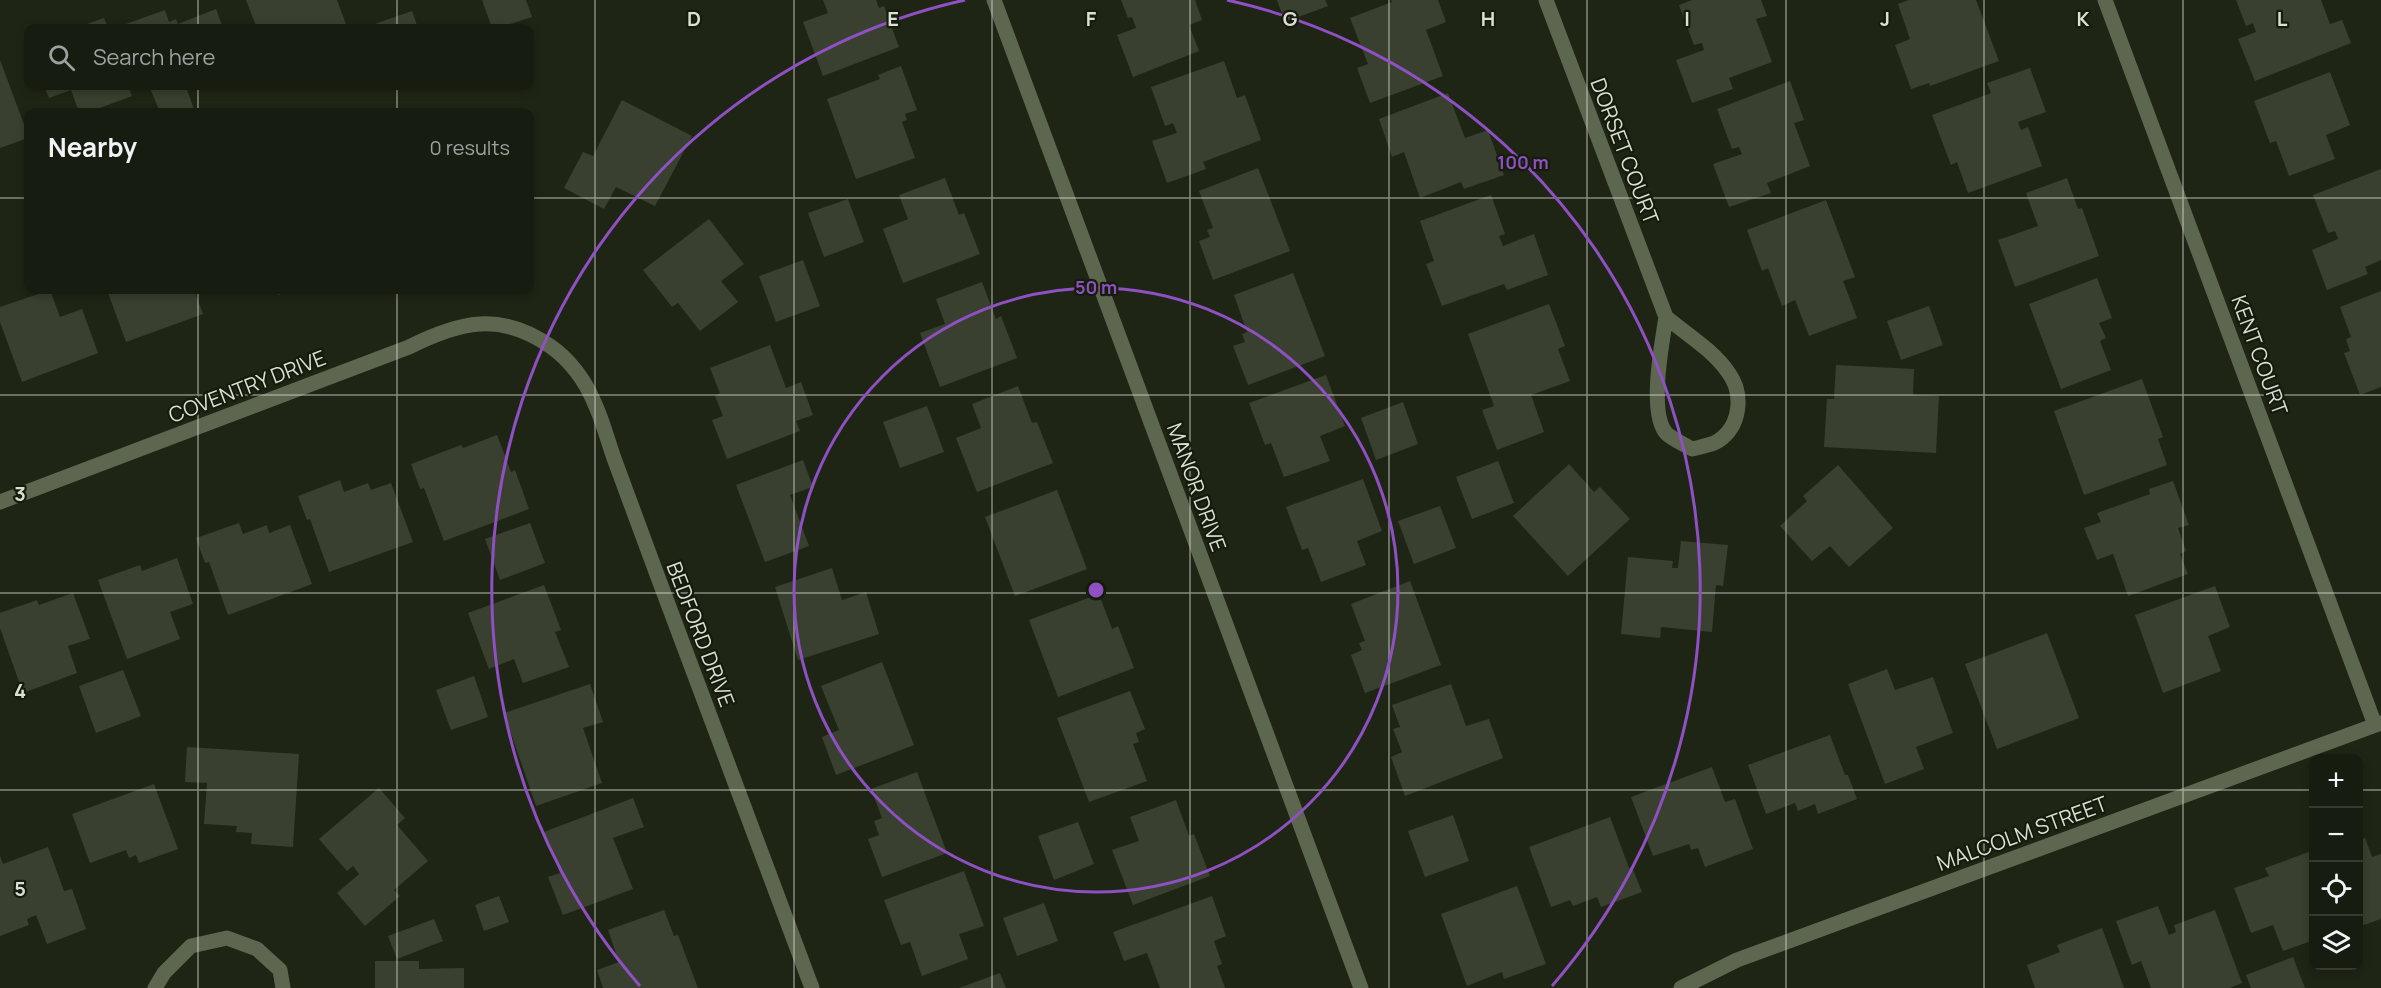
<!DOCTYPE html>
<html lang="en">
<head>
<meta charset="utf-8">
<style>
	:root { --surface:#171c10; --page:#24291e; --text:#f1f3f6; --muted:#9ea19f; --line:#363a30 }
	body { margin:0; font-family:Manrope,sans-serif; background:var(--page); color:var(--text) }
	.controls { position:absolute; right:18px; bottom:18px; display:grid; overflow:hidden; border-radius:12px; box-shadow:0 3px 9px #0003 }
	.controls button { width:54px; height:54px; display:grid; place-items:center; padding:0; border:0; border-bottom:2px solid var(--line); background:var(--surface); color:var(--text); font:30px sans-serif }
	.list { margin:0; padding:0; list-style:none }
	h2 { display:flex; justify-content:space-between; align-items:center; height:78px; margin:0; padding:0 24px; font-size:26px }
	h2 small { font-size:20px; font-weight:400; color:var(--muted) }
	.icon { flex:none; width:33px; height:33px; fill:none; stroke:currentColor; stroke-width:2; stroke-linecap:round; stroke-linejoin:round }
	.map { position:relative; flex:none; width:2381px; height:988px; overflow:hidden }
	.search { position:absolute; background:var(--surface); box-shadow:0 3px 9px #0003; left:24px; top:24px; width:510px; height:66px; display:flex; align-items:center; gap:15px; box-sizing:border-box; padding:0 21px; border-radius:12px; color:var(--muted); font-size:22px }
	.panel { position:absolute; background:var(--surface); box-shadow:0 3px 9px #0003; left:24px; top:108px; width:510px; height:186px; border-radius:12px }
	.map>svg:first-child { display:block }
</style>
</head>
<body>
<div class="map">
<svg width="2381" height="988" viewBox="0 0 2381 988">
	<rect width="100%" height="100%" fill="#1f2515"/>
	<path fill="#39402f" d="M246 0H337L347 27 342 28H257Z
		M482 0H526L532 17 498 28H492Z
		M823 0H876L879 8 884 6 899 47 823 76 803 22 828 13Z
		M1121 0H1195L1202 20 1189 25 1199 51 1133 77 1117 35 1136 28 1132 17 1128 18Z
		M1277 0H1325L1328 6 1285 22Z
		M1391 0H1438L1446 22 1426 30 1443 76 1370 103 1357 68 1368 64 1350 18 1392 2Z
		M1692 0H1761L1767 16 1756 19 1772 62 1729 78 1733 89 1692 103 1676 60 1704 50 1702 43 1694 45 1679 5Z
		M1909 0H1976L1999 61 1930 86 1929 83 1911 89 1895 45 1910 39 1898 4Z
		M2236 0H2321L2330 24 2342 20 2351 43 2255 81 2238 39 2256 32 2253 23 2246 26Z
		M216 9 223 28H128L126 24 165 10 169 22 176 19 178 24Z
		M412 11 418 28H373L372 25Z
		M104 18 108 28H76Z
		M0 60 28 135V138L0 148Z
		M1224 61 1237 98 1245 95 1261 140 1203 162 1206 169 1167 183 1152 141 1177 133 1173 123 1165 126 1151 87Z
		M901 66 917 110 905 114 907 120 902 122 915 158 856 179 827 99 880 79 878 75Z
		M2030 68 2046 112 2018 122 2021 130 2028 127 2042 166 1968 193 1957 162 1951 165 1932 115 1991 93 1987 83Z
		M2330 72 2350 125 2326 135 2335 159 2289 176 2276 141 2270 143 2254 101Z
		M1790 81 1804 120 1794 123 1810 166 1767 183 1771 193 1729 207 1713 164 1742 154 1739 147 1732 149 1717 109Z
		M44 86H128L132 96 89 112H79L71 90 49 98Z
		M149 86H190L186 87 195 112H160Z
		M1448 93 1465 138 1488 130 1504 175 1464 189 1461 182 1420 198 1404 152 1392 157 1379 119Z
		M622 100 692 136 655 206 616 187 604 209 564 188 583 152 593 156Z
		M1258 168 1290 251 1213 280 1199 241 1210 237 1207 230 1213 228 1199 191Z
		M2381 169V260L2365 267 2368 274 2327 290 2312 250 2338 239 2335 231 2328 233 2313 195Z
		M945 178 959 215 964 213 980 254 903 283 883 229 908 219 899 195Z
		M2067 178 2078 209 2082 208 2099 256 2015 287 1998 240 2038 226 2026 193Z
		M1491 195 1505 234 1499 236 1503 246 1534 234 1548 275 1507 290 1504 284 1442 306 1426 264 1434 261 1420 221Z
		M848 199 864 242 824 257 808 213Z
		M1826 200 1855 277 1843 281 1857 318 1809 336 1795 300 1782 306 1768 268 1762 271 1747 230Z
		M709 219 744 264 721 281 738 302 700 331 678 303 672 307 643 270Z
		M803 260 820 306 776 322 759 276Z
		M1293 273 1325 356 1248 385 1233 346 1245 342 1242 334 1247 332 1234 295Z
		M2097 278 2112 318 2099 323 2106 338 2100 341 2111 370 2061 389 2029 304Z
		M982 282 996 319 1001 316 1017 358 940 387 920 333 945 324 936 299Z
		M50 290 60 317 82 309 98 353 22 382 0 322V307Z
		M107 290H194L203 314 126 342Z
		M276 290H291L278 295Z
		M2381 291V387L2360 395 2344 353 2350 351 2346 339 2351 337 2340 307Z
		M1549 304 1565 346 1558 349 1570 381 1531 395 1544 432 1497 450 1482 410 1494 406 1468 334Z
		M1929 306 1943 345 1901 360 1887 321Z
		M770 345 786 388 801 382 813 415 796 421 800 431 727 459 712 420 723 416 715 396 720 393 710 368Z
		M1836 365 1914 369 1913 395 1939 396 1936 453 1824 447 1827 399H1834Z
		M1326 375 1345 426 1320 436 1330 461 1284 477 1271 443 1265 445 1249 403Z
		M2142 379 2163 437 2158 439 2167 465 2084 495 2054 411Z
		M1018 386 1032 423 1037 422 1053 463 977 492 956 438 981 428 972 404Z
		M1403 402 1418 444 1376 460 1361 418Z
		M927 406 944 452 900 468 883 422Z
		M497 435 511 472 515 470 529 509 444 541 424 488 420 489 411 464 461 445 463 448Z
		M803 460 813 487 790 495 809 546 765 562 736 485Z
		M1498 461 1514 503 1472 519 1456 477Z
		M1569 464 1594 492 1600 487 1630 519 1568 576 1513 516Z
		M1838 465 1893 528 1849 567 1830 546 1812 561 1780 526 1807 501 1803 496Z
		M1363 479 1382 531 1357 541 1366 565 1321 582 1308 548 1302 550 1286 507Z
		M340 480 344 492 368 483 371 490 391 483 413 542 329 572 310 519 307 520 298 496Z
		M2173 481 2189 525 2178 528 2186 551 2180 554 2188 574 2128 596 2113 554 2097 560 2084 528 2101 522 2097 513 2150 494 2149 489Z
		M1057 490 1087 569 1015 596 985 517Z
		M1440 506 1456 548 1414 564 1398 521Z
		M239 523 243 534 267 525 269 533 290 525 312 584 228 615 209 562 205 563 196 538Z
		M530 523 545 563 500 580 485 539Z
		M1681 541 1728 545 1723 586 1716 585 1712 632 1661 627 1660 638 1621 634 1628 557 1673 561 1672 568H1678Z
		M177 558 193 604 170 612 180 639 127 659 98 580 140 565 142 571Z
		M832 568 842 600 866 592 879 634 798 660 775 587Z
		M1410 581 1441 665 1365 693 1351 655 1362 650 1359 643 1365 641 1351 604Z
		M544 585 561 630 555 632 569 667 523 683 514 659 489 669 468 613Z
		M2215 586 2230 627 2208 636 2221 671 2163 693 2135 615Z
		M73 593 90 639 68 646 77 673 23 693 0 628V613L37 600 39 605Z
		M1099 594 1112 629 1118 626 1134 668 1058 697 1029 620Z
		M2047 633 2079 718 1997 749 1965 664Z
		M882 662 914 745 836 775 822 737 839 730 821 686Z
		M1887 669 1895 690 1933 677 1953 733 1916 747 1924 769 1885 784 1848 684Z
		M123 670 141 716 96 733 79 686Z
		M474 676 488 717 451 730 436 690Z
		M590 684 603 722 583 728 602 783 536 806 504 713Z
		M1451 684 1466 726 1489 719 1503 758 1405 796 1391 757 1402 752 1393 729 1400 727 1392 705Z
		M1130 691 1145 729 1136 733 1139 742 1133 744 1147 781 1089 802 1057 718Z
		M1830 735 1845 775H1848L1857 799 1818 814 1815 804 1798 811 1795 803 1766 814 1748 765Z
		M187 747 299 754 293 847 251 844 252 833 236 832 237 826 204 824 207 783 185 782Z
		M1712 767 1725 802 1735 799 1753 849 1705 867 1698 848 1691 850 1689 844 1653 856 1631 797Z
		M917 772 947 853 882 877 868 839 879 835 874 821 882 818 871 789Z
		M154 784 178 849 139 863 136 855 129 858 126 850 90 863 72 814Z
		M379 788 405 818 397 825 428 861 394 890 400 896 365 926 337 893 359 874 353 866 347 871 319 839Z
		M633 798 644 827 613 838 633 889 563 915 548 877 560 873 544 832Z
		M1176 800 1189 836 1194 834 1210 876 1133 905 1112 850 1139 841 1130 817Z
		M1453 815 1469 861 1425 877 1408 831Z
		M1610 817 1629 868 1632 867 1642 892 1601 907 1597 897 1573 906 1570 900 1551 907 1529 847Z
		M1078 822 1094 864 1054 880 1038 836Z
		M2365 838 2372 857 2381 854V919L2358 927V840Z
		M48 847 64 891 72 889 86 929 47 944 36 915 27 919 29 925 0 936V856L3 864Z
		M2309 852 2314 863V940L2283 951 2273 925 2251 933 2234 888 2269 876 2265 868Z
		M964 871 984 926 959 934 968 959 922 976 910 942 901 945 884 900Z
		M1517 886 1546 964 1504 979 1502 972 1467 986 1441 914Z
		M499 896 509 922 484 931 475 905Z
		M1212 896 1226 936 1214 941 1222 964 1217 966 1225 988H1160L1147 953 1124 961 1113 932Z
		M1044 903 1058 941 1017 956 1003 918Z
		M2158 906 2169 935 2176 932 2174 925 2215 910 2242 983 2230 988H2151L2141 961 2132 965 2116 921Z
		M664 910 674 936 678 935 698 988H603L597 970 619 962 608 930Z
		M434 919 443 941 397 959 388 936Z
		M2102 928 2124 988H2035L2027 965 2060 952 2057 945Z
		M2293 957 2305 988H2251L2246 975Z
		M375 961H419V969L464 968V988H375Z
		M1000 973 1006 988H959Z"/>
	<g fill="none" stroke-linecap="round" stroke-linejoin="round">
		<path stroke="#5d6750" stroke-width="15" d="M994 0 1361 988
			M1546 0 1666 317C1662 343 1648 415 1667 434 1674 440 1684 444 1692 449 1700 447 1712 445 1718 441 1741 426 1744 393 1728 372 1713 350 1686 334 1666 317
			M2105 0 2375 725
			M0 502 409 347C459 322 500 311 550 346 569 359 585 380 594 402 603 421 608 442 615 461 629 498 642 535 656 572 708 711 760 849 812 988
			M155 988 164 973 191 946 227 938 257 949 280 970 283 988
			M1681 988 1737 960 2381 723"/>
	</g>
	<path fill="none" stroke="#dbdfd5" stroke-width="1.5" stroke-opacity="0.55" d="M198 0V28M397 0V28M595 0V988M794 0V988M992 0V988M1190 0V988M1389 0V988M1587 0V988M1786 0V988M1984 0V988M2183 0V988M198 86V112M397 86V112M0 198H28M530 198H2381M198 290V988M397 290V988M0 395H2381M0 593H2381M0 790H2314M2358 790H2381"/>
	<g fill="none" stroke="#8e50c3" stroke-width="3">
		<circle cx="1096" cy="590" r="302"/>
		<path d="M640 986A604 604 0 0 1 965 0M1227 0A604 604 0 0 1 1552 986"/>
	</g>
	<g text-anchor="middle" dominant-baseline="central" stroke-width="4.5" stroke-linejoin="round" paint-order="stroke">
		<g font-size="21" fill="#dbdfd5" stroke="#151c0c">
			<text transform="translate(1625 151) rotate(69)">DORSET COURT</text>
			<text transform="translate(2260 355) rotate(70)">KENT COURT</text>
			<text transform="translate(247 386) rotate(-21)">COVENTRY DRIVE</text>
			<text transform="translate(1197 487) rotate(70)">MANOR DRIVE</text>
			<text transform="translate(701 634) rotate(69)">BEDFORD DRIVE</text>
			<text transform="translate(2022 833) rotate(-20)">MALCOLM STREET</text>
		</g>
	</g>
	<g font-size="20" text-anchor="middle" font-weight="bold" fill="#dbdfd5" stroke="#151c0c" stroke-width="4.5" stroke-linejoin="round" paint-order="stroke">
		<text x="694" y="26">D</text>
		<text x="893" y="26">E</text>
		<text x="1091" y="26">F</text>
		<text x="1290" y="26">G</text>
		<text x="1488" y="26">H</text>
		<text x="1687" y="26">I</text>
		<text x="1885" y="26">J</text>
		<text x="2083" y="26">K</text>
		<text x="2282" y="26">L</text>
		<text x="20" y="501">3</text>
		<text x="20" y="698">4</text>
		<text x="20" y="896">5</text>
	</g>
	<circle cx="1096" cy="590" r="9" fill="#8e50c3" stroke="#151c0c" stroke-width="3"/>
	<g font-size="18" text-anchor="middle" font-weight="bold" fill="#8e50c3" stroke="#151c0c" stroke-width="4.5" stroke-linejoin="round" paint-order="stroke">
		<text x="1523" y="169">100 m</text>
		<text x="1096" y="294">50 m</text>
	</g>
</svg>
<div class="controls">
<button>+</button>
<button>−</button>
<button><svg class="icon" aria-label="locate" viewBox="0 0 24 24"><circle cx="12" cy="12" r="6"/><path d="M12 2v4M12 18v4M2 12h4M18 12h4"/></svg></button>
<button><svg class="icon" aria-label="layers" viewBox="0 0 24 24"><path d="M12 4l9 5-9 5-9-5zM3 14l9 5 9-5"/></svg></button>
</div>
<div class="search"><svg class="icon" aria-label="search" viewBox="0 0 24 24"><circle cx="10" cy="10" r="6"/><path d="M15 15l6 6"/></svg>Search here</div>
<section class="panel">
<h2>Nearby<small>0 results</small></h2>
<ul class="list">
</ul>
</section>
</div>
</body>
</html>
